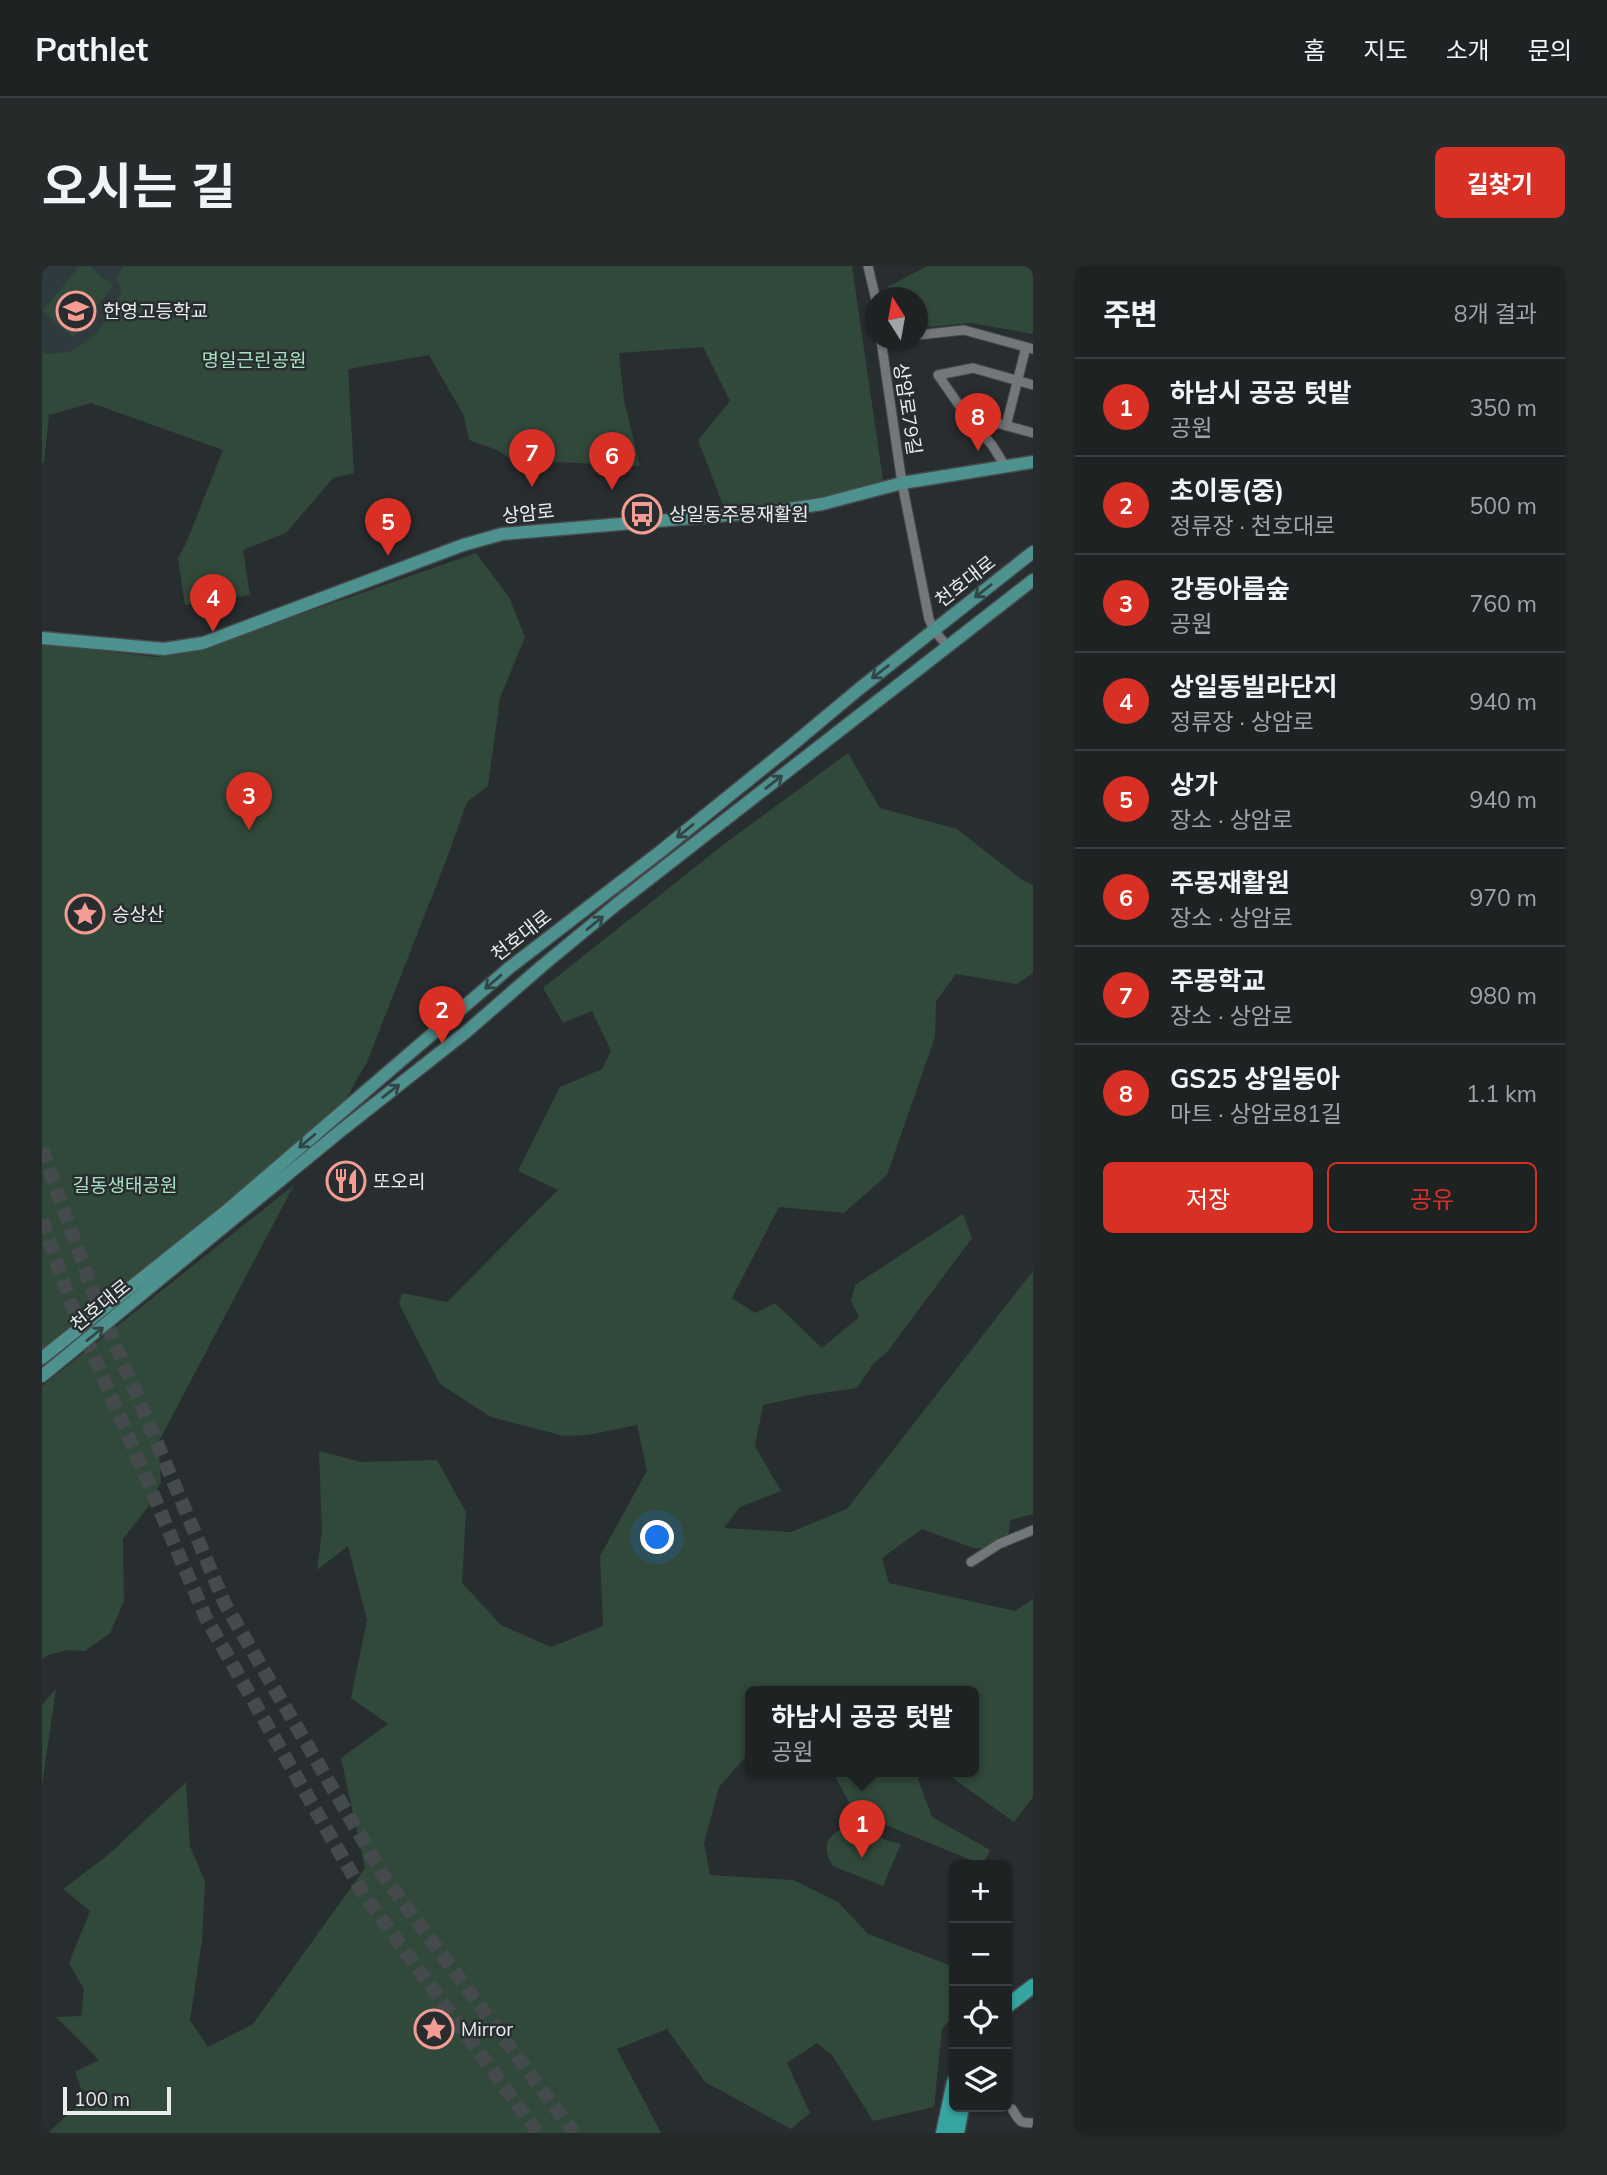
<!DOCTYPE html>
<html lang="ko">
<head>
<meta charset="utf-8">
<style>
	:root { --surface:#1e2223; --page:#262a2b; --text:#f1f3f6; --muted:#a1a4a6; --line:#3c3f41; --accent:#d93025 }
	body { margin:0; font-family:Mulish,"Noto Sans KR",sans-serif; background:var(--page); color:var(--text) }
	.controls { position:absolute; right:21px; bottom:21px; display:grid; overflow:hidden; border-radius:10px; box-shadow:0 2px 5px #0004 }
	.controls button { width:63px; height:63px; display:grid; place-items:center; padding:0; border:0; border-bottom:2px solid var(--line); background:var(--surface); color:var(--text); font:35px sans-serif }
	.compass { position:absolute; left:823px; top:21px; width:63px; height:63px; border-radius:50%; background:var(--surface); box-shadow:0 2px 5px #0004; rotate:349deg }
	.scale { position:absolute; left:21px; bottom:18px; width:108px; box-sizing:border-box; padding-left:7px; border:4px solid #eaedee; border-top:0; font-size:19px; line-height:24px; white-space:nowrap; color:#eaedee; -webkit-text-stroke:5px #282d2f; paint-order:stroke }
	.you { position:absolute; left:616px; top:1272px; width:24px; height:24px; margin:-18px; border:5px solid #fff; border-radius:50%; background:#1a73e8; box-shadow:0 0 0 10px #1a73e833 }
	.badge { display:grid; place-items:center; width:46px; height:46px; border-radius:50%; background:var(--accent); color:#fff; font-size:23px; font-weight:700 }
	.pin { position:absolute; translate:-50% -58px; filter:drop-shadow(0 2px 4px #0008) }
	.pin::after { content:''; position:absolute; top:37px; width:24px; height:21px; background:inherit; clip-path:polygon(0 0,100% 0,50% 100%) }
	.popup { position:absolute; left:703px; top:1420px; width:234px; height:91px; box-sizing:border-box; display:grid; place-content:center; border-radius:10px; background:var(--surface); filter:drop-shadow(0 2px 5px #0005); font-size:23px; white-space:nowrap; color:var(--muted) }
	.popup b { font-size:26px; color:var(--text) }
	.popup::after { content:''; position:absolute; left:50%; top:100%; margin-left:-14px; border:14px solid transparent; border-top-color:var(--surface) }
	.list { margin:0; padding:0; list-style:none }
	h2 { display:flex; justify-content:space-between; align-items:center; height:91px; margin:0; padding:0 28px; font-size:30px }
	h2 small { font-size:23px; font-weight:400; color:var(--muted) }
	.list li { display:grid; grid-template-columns:46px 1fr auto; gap:21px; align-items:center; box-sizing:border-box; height:98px; padding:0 28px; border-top:2px solid var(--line) }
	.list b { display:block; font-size:26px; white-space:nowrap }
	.list p { margin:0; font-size:23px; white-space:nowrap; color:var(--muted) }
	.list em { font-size:23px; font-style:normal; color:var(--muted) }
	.actions { display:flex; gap:14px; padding:21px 28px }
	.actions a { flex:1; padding:16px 0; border:2px solid var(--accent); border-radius:10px; text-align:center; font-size:24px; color:var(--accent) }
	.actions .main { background:var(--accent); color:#fff }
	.icon { flex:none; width:38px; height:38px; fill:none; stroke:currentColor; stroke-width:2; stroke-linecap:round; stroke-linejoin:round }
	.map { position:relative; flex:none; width:991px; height:1867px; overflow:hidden; border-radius:10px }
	header { display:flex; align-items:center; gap:42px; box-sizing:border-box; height:98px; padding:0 35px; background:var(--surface); border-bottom:2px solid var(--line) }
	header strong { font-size:33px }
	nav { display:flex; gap:38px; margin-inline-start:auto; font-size:24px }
	.intro { display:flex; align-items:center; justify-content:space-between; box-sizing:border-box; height:168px; padding:0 42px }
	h1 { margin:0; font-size:49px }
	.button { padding:18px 32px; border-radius:10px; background:var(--accent); color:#fff; font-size:24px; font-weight:700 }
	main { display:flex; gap:42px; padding:0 42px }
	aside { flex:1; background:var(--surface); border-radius:10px; box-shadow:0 2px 5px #0004 }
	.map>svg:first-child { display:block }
</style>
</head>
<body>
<header>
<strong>Pathlet</strong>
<nav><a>홈</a><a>지도</a><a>소개</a><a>문의</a></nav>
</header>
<div class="intro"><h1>오시는 길</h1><a class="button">길찾기</a></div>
<main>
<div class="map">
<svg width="991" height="1867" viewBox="0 0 991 1867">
	<rect width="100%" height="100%" fill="#282d2f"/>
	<path fill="#2f3a3f" d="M0 0H81L74 13 79 23 56 66 30 85 4 88 0 84Z"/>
	<path fill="#31493b" d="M38 0H47L71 20 31 71 0 45Z
		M81 0H810L841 214 840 216 770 235 682 242 656 174 688 135 661 81 577 87 582 134 598 200 471 194 455 184 427 174 422 150 387 89 306 103 312 207 291 212 244 267 201 284 208 329 143 339 136 292 145 275 181 184 49 137 7 149 2 196 0 197V84L4 88 30 85 56 66 79 24 74 13Z
		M885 0H991V68L929 57 876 62V32L846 31 844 22Z
		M434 287 467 331 483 371 458 432 446 520 425 536 405 592 325 796 289 859 0 1090V378L113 391 150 386Z
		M806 487 838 542 915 563 979 613 991 619V707L975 718 914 708 894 735 893 771 845 909 802 947 737 941 690 1032 713 1047 733 1037 780 1082 817 1051 809 1035 813 1019 921 948 930 972 845 1086 831 1098 815 1122 767 1129 721 1139 713 1180 739 1225 698 1241 682 1262 749 1266 805 1243 991 1005V1248L968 1254 965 1282H931L880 1263 840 1292 847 1317 973 1345 991 1333V1531L972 1556 902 1506H932V1426H708V1486L677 1521 662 1577 668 1609 751 1614 796 1636 826 1668 912 1701V1748L900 1763 892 1841 831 1855 790 1789 775 1777 745 1797 768 1847 749 1863 663 1816 625 1763 575 1783 619 1867H6L43 1833 33 1806 57 1794 14 1751 39 1750 42 1723 27 1697 48 1645 21 1623 66 1589 144 1516 148 1580 163 1616 160 1675 148 1754 166 1781 211 1758 323 1602 299 1492 346 1458 309 1432 325 1354 306 1280 275 1304 280 1266 277 1185 319 1196 395 1194 424 1246 420 1317 459 1359 509 1381 561 1360 558 1290 605 1205 595 1159 546 1169 522 1170 449 1151 398 1118 357 1038 360 1027 405 1036 516 924 476 905 518 821 560 803 569 785 550 745 521 757 501 722 681 579Z
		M252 919 116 1177 119 1216 107 1240 81 1273 82 1335 68 1367 43 1385 26 1384 6 1389 0 1393V1120Z
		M14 1423 0 1520V1439Z
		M791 1506H882L876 1513 890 1551 948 1584 941 1599 812 1546Z
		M815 1560 844 1574 859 1578 841 1620 791 1600C775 1577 791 1562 815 1560Z"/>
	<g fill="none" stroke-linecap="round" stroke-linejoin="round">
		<path stroke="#454a4c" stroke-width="14" stroke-dasharray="14 7" stroke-linecap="butt" d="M0 883 51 1026 183 1338 343 1612 532 1867
			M0 954 29 1037 164 1352 322 1629 496 1867"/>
		<defs>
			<path id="minor" d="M826 0 834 34
				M876 69 922 64 991 83
				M839 74 860 217 887 353 892 364 906 381
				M926 149 991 167
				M964 160 984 81
				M963 200 950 179 924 149 896 109 931 102 991 119
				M929 1296 957 1278 991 1264
				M970 1843C978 1855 976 1857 991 1857"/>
			<path id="major" d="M0 372 122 383 161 377 421 279 460 268 734 245 780 238 860 217 991 196
				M0 1092 183 946 467 702 619 585 750 479 817 423 991 286
				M0 1110 296 867 424 766 500 700 575 638 991 314"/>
			<path id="highway" d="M965 1740 991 1720
				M901 1867 912 1816
				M915 1867 920 1841"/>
		</defs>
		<use href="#minor" stroke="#45494b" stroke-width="11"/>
		<use href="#major" stroke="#45494b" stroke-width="15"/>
		<use href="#highway" stroke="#45494b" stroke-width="17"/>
		<use href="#minor" stroke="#727779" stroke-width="9"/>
		<use href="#major" stroke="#4e9290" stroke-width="12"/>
		<use href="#highway" stroke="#36a49f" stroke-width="14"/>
	</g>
	<defs><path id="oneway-shaft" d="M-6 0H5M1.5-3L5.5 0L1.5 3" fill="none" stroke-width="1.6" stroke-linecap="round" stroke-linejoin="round" transform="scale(1.75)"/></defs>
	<g stroke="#324647">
		<use href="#oneway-shaft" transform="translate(941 325) rotate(142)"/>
		<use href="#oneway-shaft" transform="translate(838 406) rotate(142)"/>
		<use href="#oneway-shaft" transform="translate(732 516) rotate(-38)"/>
		<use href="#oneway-shaft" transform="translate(643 565) rotate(141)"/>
		<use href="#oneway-shaft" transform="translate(553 657) rotate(-39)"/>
		<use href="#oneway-shaft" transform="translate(451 716) rotate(139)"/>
		<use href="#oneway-shaft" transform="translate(349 825) rotate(-38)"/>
		<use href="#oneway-shaft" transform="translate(265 875) rotate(140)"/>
		<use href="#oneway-shaft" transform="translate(53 1068) rotate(-39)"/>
	</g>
	<defs>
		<symbol id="school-ring" viewBox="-11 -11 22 22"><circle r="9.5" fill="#282d2f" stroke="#f59c93" stroke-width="1.5"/><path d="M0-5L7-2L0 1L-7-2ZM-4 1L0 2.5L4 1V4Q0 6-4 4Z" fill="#f59c93"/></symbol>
		<symbol id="bus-ring" viewBox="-11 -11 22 22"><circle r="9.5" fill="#282d2f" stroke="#f59c93" stroke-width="1.5"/><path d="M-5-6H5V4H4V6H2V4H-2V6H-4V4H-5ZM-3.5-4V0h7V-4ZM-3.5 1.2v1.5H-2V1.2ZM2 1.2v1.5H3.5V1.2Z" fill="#f59c93"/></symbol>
		<symbol id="sight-ring" viewBox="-11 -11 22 22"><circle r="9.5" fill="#282d2f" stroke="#f59c93" stroke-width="1.5"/><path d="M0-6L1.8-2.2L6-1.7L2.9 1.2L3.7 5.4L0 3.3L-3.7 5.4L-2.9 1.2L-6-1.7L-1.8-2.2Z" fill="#f59c93"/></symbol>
		<symbol id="restaurant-ring" viewBox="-11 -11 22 22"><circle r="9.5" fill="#282d2f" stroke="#f59c93" stroke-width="1.5"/><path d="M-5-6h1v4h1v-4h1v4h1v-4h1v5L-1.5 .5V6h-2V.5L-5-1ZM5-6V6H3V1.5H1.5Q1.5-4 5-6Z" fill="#f59c93"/></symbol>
	</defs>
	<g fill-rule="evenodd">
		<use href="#school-ring" x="12" y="23" width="44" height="44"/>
		<use href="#bus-ring" x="578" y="226" width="44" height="44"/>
		<use href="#sight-ring" x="21" y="626" width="44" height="44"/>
		<use href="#restaurant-ring" x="282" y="893" width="44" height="44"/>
		<use href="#sight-ring" x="370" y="1741" width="44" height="44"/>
	</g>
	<g text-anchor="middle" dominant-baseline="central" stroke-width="5" stroke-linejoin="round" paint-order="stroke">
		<g font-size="19" fill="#eaedee" stroke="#282d2f" text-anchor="start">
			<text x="61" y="45">한영고등학교</text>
			<text x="627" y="248">상일동주몽재활원</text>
			<text x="70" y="648">승상산</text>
			<text x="331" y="915">또오리</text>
			<text x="419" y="1763">Mirror</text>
		</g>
		<g font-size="19" fill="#aae1c0" stroke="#282d2f">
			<text x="212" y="94">명일근린공원</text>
			<text x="83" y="919">길동생태공원</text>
		</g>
		<g font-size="19" fill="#eaedee" stroke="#282d2f">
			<text transform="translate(866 143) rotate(81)">상암로79길</text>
			<text transform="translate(486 247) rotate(-6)">상암로</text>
			<text transform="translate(923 315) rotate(-38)">천호대로</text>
			<text transform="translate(479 669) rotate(-38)">천호대로</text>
			<text transform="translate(58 1039) rotate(-39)">천호대로</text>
		</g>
	</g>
</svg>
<div class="controls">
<button>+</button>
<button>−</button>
<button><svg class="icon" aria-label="locate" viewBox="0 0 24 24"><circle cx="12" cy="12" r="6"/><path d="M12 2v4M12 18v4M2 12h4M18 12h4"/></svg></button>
<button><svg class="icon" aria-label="layers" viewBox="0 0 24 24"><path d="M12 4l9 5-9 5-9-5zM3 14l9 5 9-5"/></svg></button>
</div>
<svg class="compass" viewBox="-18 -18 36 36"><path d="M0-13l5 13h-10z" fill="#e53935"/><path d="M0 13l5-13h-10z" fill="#a1a4a6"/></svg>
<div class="scale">100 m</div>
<div class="you"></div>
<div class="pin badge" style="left:820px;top:1592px">1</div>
<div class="popup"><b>하남시 공공 텃밭</b>공원</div>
<div class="pin badge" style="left:400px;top:778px">2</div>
<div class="pin badge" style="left:207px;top:564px">3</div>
<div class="pin badge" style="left:171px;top:366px">4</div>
<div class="pin badge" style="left:346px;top:290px">5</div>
<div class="pin badge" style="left:570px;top:224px">6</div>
<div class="pin badge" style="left:490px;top:221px">7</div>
<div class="pin badge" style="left:936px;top:185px">8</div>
</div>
<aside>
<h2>주변<small>8개 결과</small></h2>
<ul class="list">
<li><span class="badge">1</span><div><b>하남시 공공 텃밭</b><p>공원</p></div><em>350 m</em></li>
<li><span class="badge">2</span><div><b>초이동(중)</b><p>정류장 · 천호대로</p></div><em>500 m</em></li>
<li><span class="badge">3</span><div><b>강동아름숲</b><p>공원</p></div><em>760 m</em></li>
<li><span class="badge">4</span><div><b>상일동빌라단지</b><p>정류장 · 상암로</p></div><em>940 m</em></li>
<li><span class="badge">5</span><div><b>상가</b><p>장소 · 상암로</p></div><em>940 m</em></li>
<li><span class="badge">6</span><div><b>주몽재활원</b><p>장소 · 상암로</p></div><em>970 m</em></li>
<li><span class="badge">7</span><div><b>주몽학교</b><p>장소 · 상암로</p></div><em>980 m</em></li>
<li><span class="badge">8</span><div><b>GS25 상일동아</b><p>마트 · 상암로81길</p></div><em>1.1 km</em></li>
</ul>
<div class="actions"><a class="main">저장</a><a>공유</a></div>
</aside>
</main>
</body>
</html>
